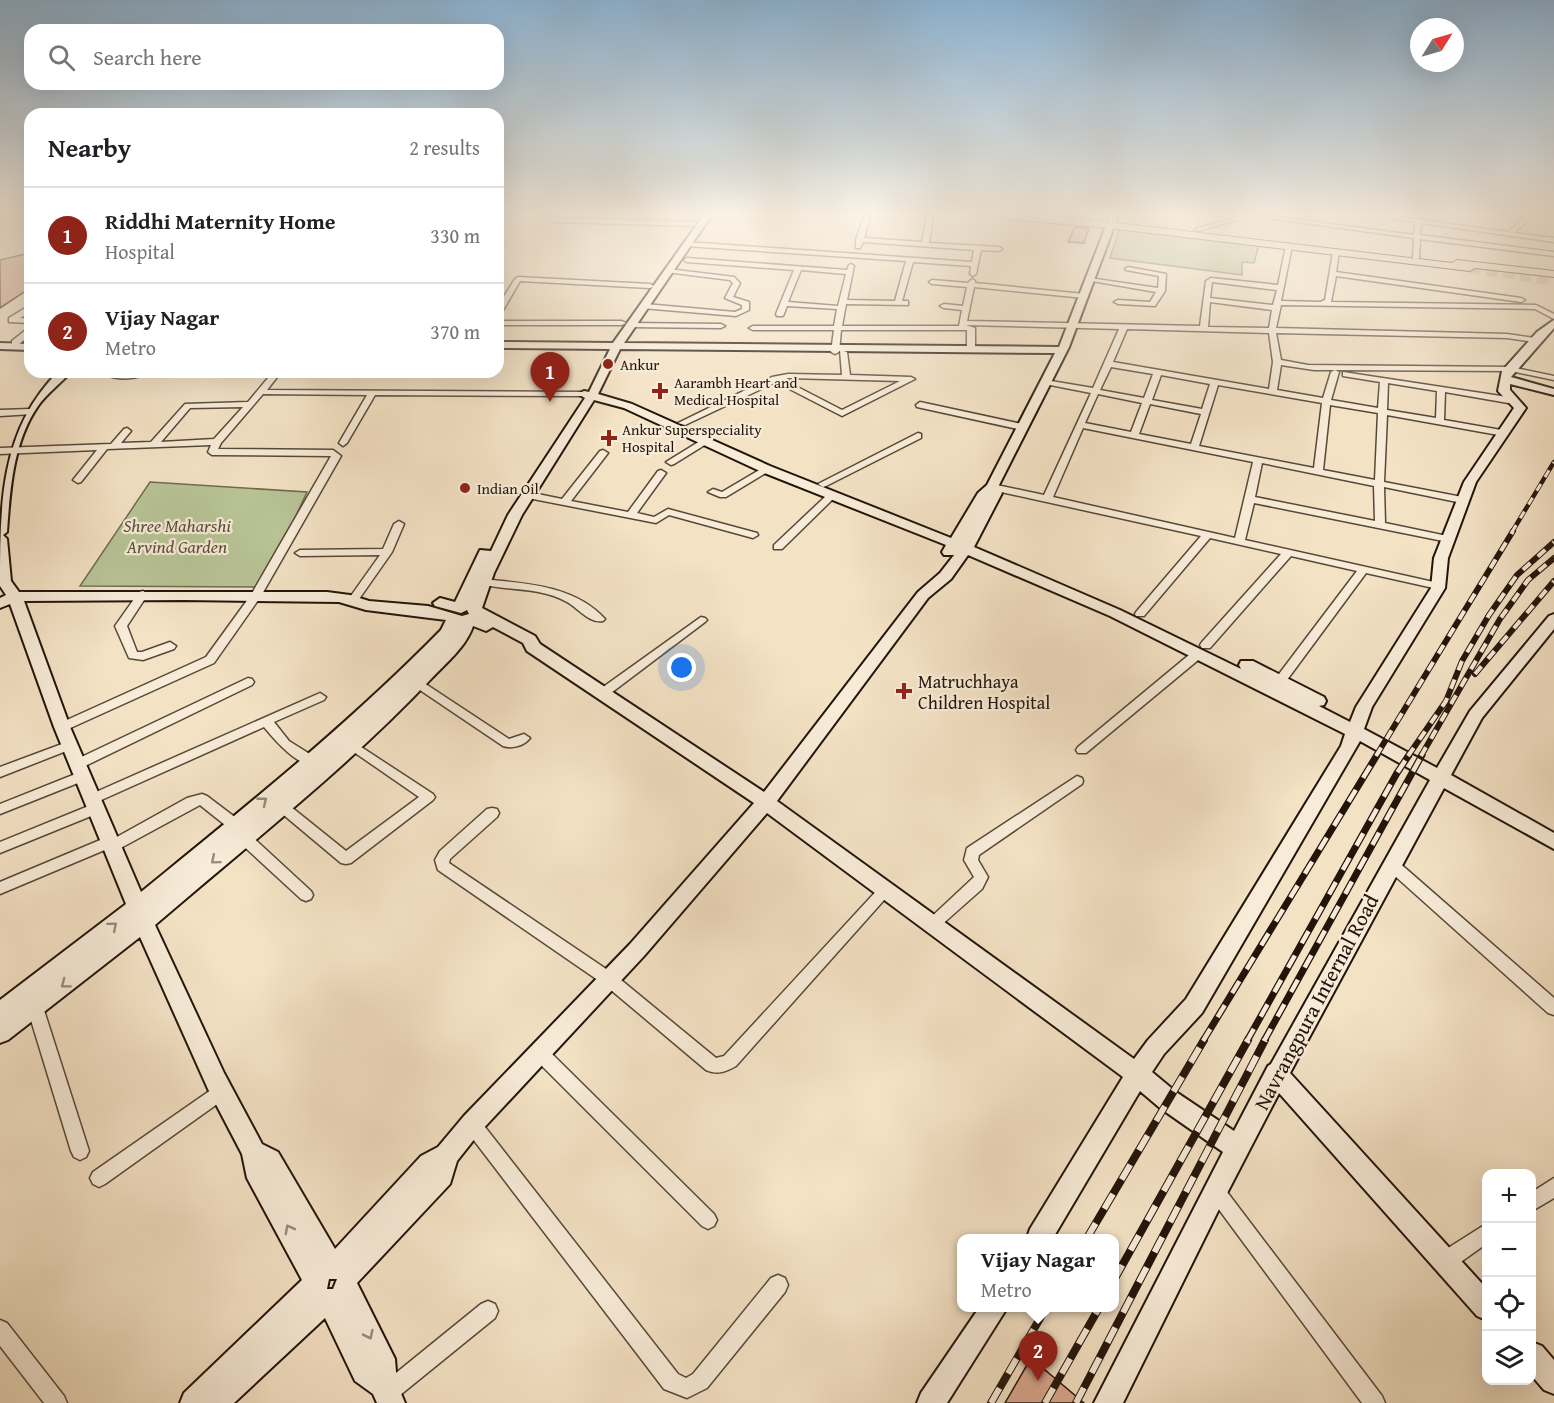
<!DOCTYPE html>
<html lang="en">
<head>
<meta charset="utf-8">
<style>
	:root { --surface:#fff; --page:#f2f2f2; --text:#202124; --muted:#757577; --line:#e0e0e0; --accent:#8f2418 }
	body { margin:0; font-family:"Gentium Book Plus",serif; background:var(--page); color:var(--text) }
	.controls { position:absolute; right:18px; bottom:18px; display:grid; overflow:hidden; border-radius:12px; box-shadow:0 6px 24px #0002 }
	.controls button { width:54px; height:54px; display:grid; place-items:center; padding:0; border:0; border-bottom:2px solid var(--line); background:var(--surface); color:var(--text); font:30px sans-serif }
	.compass { position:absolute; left:1410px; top:18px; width:54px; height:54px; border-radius:50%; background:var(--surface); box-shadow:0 6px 24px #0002; rotate:53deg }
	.you { position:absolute; left:682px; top:668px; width:21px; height:21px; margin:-15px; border:4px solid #fff; border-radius:50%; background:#1a73e8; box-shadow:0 0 0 9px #1a73e833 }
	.badge { display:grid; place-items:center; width:39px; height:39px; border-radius:50%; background:var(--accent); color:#fff; font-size:20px; font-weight:700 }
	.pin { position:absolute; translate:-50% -50px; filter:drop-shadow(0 2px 3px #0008) }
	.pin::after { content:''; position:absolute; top:32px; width:21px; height:18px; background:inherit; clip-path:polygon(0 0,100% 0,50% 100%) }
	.popup { position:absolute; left:957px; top:1234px; width:162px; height:78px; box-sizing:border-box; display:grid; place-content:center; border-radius:12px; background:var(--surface); filter:drop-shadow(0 2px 4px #0005); font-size:20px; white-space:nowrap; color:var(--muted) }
	.popup b { font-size:22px; color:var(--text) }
	.popup::after { content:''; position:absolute; left:50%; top:100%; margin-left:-12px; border:12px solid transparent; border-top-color:var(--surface) }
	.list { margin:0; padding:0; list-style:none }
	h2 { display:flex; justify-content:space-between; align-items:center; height:78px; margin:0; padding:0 24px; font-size:26px }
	h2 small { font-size:20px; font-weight:400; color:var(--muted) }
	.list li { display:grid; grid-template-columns:39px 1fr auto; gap:18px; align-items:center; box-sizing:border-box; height:96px; padding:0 24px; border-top:2px solid var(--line) }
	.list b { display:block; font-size:22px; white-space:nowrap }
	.list p { margin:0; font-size:20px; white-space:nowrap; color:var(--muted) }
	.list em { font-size:20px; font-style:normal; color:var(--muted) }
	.icon { flex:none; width:33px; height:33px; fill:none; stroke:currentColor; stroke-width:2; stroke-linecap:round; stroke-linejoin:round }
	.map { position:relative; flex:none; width:1554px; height:1403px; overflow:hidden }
	.search { position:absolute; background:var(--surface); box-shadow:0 6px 24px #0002; left:24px; top:24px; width:480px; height:66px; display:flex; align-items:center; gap:15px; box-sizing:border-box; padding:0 21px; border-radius:18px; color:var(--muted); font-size:22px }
	.panel { position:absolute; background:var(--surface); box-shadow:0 6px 24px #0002; left:24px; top:108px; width:480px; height:270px; border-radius:18px }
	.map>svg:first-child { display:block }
</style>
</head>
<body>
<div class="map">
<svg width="1554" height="1403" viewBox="0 0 1554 1403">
	<rect width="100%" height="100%" fill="#f4e2c5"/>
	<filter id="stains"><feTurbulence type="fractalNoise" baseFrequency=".00333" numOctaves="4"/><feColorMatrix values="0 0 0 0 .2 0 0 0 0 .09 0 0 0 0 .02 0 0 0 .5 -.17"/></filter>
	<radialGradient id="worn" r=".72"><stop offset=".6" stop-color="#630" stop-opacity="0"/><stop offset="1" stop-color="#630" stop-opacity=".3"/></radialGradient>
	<path fill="#b8c497" stroke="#6e6c50" stroke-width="1.5" d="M1120 227 1259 244 1254 263 1242 262V275L1110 258Z
		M150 482 307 492 263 587 80 586Z"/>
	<path fill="#dba891" stroke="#231409" stroke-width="1.5" d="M1075 227 1089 228 1084 243 1068 242Z
		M30 253V288L0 308V260Z
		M1031 1358 1084 1403H1005Z"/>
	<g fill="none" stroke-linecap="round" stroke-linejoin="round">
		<path stroke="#d5c3a9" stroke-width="11" stroke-dasharray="11 6" stroke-linecap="butt" d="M1470 268 1554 280"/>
		<defs>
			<path id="street" d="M551 216H557V218L694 222 697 224 694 226 553 222 550 220Z
				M864 216H870L864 238 922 242 927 216H933L929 243 999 247 1002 249 999 251 981 250 976 274 973 276 970 274 971 266 913 262 902 301H908V305L846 304 842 326H959L962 310 944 308 940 306 944 304 963 306 967 287 932 284 929 282 932 280 968 283 972 279 975 281V283L1084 294 1088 296 1084 298 974 287 967 321 1200 326 1206 281 1211 278 1278 285 1286 246 1289 244 1292 246 1281 301 1320 302 1325 300 1333 252 1336 250 1339 252 1336 272 1521 298 1525 300 1521 302 1336 276 1331 302 1536 305 1554 314V319L1535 309 1281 305 1276 328 1507 334 1535 338 1539 340 1535 342 1507 338 1276 333 1281 360 1308 365 1511 367 1554 376V380L1511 371 1335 370 1339 372 1331 400 1378 408 1380 382 1343 376V372L1514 398 1518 401 1514 404 1445 392 1444 420 1507 431V435L1504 436 1387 415 1384 482 1462 497 1467 500 1462 503 1384 487 1385 523 1452 537V541L1448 542 1254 503 1245 540 1438 583 1443 586 1438 589 1366 573 1284 684 1280 685 1274 681 1276 678 1357 571 1291 556 1210 648H1202L1200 645 1202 642 1281 554 1210 538 1144 616H1136L1135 614 1136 612 1201 536 992 490 987 487 992 484 1044 495 1091 393 1045 384 1041 382 1045 380 1093 388 1119 329 966 325 975 328V349L971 351 967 349V330H841L839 352 835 354 831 352 834 330H753L749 328 753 326H834L837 309 787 306 783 316H777L776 314 794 270 687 262 684 260 687 258 847 270 849 265 851 264 854 266 847 300 895 301 906 261 686 246 683 244 686 242 972 262 974 250 863 242 860 248H856V240ZM801 270 846 274 838 306 788 302ZM1212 282 1277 290 1273 305 1210 298ZM1210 302 1272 310 1269 328 1208 327ZM1127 329 1269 333 1273 362 1269 389 1113 362ZM1281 365 1314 370H1335L1331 372 1323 398 1277 390ZM1111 367 1153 374 1144 398 1100 390ZM1161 375 1210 384 1202 409 1152 400ZM1388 383 1437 391 1436 418 1387 410ZM1218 385 1322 403 1314 468 1199 446ZM1098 394 1142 403 1131 432 1085 423ZM1150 404 1201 414 1191 444 1139 434ZM1330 405 1378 413 1375 480 1323 470ZM1083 428 1253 462 1235 538 1053 497ZM1262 463 1374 486 1375 521 1255 497Z
				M1241 216H1251L1198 231 1195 229Z
				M1252 216H1270L1414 235 1415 222 1375 216H1393L1508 232 1526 216H1533L1514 233 1554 238V242L1421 223 1420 235 1554 252V256L1420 239 1419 258 1416 260 1413 258 1414 238Z
				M1128 267 1166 274 1165 291 1155 306 1118 304 1114 302 1118 300 1150 302 1156 292 1086 280 1089 278 1158 288 1159 276 1126 270 1125 269Z
				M668 269 734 277 740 283 733 297 749 302V310L736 316 642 308 641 306 645 304 735 312 742 309V305L725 298 733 283 730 280 666 272 665 271Z
				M518 277 650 284 654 286 650 288 520 281 502 312 498 314V306L515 279Z
				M27 307H30V312L20 318 30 319V323L9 322V318Z
				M498 321H622L626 323 622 325H498Z
				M627 323 721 324 725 326 721 328 630 327H627Z
				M27 329H30V335L18 345H12V341Z
				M840 350 847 352 850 375 911 377 915 379 842 416 776 382 685 425 678 423 772 377 788 374 842 375ZM788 378 900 381 842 410 784 380Z
				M108 372H149C139 379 118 381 107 375Z
				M273 372H281L267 390 584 392 588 394 584 396 375 395 347 443 343 446 339 443 367 395 263 394 221 443 218 449 333 450 341 456 261 596 214 663 66 730H58L56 727 58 724 206 657 251 595 331 456 212 455 208 452 211 445 107 449 81 482 78 483 73 480 97 450 0 454V448L111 444 124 429 127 428 131 431 121 443 151 442 185 404 248 402ZM243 407 214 439 161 442 190 408Z
				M920 402 1022 424 1026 427 1022 430 917 407 916 405Z
				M30 409 33 410V414L0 416V410Z
				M918 433 921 434V438L826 486 823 487 818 484Z
				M705 438 708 439V443L674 464 671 465 666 462Z
				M603 450 608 453 571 501 628 512 658 471 661 470 666 473 637 513 654 517 668 509 757 533 758 535 753 538 669 515 656 523 528 498 523 495 528 492 562 499 600 451Z
				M766 466 769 467V471L726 497H720L708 492 713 489 722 492Z
				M830 494 833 495V499L782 549H774V545L827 495Z
				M399 521 404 524 392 552 357 602H349L348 600 380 555 300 556 295 553 300 550 383 549 394 524Z
				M484 579C526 584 574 585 605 619L603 621C590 624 578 608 567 602 541 587 509 591 480 584L479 582Z
				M143 591 148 594 127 626 137 652H142L170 642 176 646 174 649 143 660 129 658 115 626 139 592Z
				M701 617 705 618 707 620 705 622 607 696H599L597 693 599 690Z
				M1199 649 1205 653 1203 656 1086 753H1078L1076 750 1078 747 1195 650Z
				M248 678 252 679 254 682 252 685 83 767H73L72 764 73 761Z
				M418 679 509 739 524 734 530 738C524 746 512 749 503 746L414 686 412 683Z
				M320 693 326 697 324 700 274 722 289 741 316 758 318 761 316 764C299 769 274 739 264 727L97 802H87L85 799 87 796Z
				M70 741 74 742 76 745 74 748 0 777V767Z
				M352 741 433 794 435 797 433 800 351 863 346 864 341 863 273 806 275 802H285L346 851 419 797 348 748 346 745 348 742Z
				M83 771 88 773 89 776 88 779 0 814V804Z
				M1077 776 1082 778 1083 781 1082 784 979 855 978 860 988 877 982 889 938 928 933 930 928 928 926 924 928 920 974 877 964 860 967 848Z
				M202 794 207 796 240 821 242 825 240 829 235 830 230 829 200 805 117 850 112 851 107 849 0 894V882L105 838 110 837 115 838 187 798Z
				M96 803 101 804 103 808 101 812 0 853V842Z
				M492 808 497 809 499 813 497 817 450 859 449 863 615 975 716 1058 724 1056 881 886 886 884 891 886 893 890 736 1066C725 1072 718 1075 706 1070L605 985 438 870 435 860 440 851 487 809Z
				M243 832 248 833 311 891 313 895 311 899 306 901 301 899 238 841 236 837 238 833Z
				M1391 858 1396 860 1554 998V1015L1548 1013 1386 868 1384 864 1386 860Z
				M35 1000 41 1002 43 1007 89 1151 86 1157 80 1160 74 1157 71 1151 27 1007 29 1002Z
				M540 1046 546 1048 714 1214 717 1220 714 1226 708 1229 702 1226 534 1058 532 1053 534 1048Z
				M221 1083 227 1085 229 1091 227 1097 105 1184 99 1187 93 1184 90 1178 93 1172Z
				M472 1116 478 1118 678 1374 686 1378 693 1374 771 1278 778 1275 785 1278 788 1285 785 1292 707 1388 687 1398 664 1389 466 1130 463 1124 466 1118Z
				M1554 1178V1198L1532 1211V1192Z
				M1215 1181 1221 1184 1382 1396 1385 1403H1362L1209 1196 1206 1190 1209 1184Z
				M1486 1224V1244L1451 1269 1444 1271 1437 1269 1435 1262 1437 1255Z
				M488 1301 495 1304 498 1311 495 1318 394 1400 387 1403 380 1400 377 1393 380 1386 481 1304Z
				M0 1320 7 1323 64 1396 67 1403H44L0 1346Z"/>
			<path id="secondary" d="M703 216H711L624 343 1059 347 1110 216H1118L1069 347 998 487 1002 493 974 547 1120 610 1241 669 1239 665 1241 661H1253L1324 697 1326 701 1324 705 1319 706 1350 722 1356 707 1431 588 1434 558 1464 482 1514 408 1498 391 1502 371 1537 332 1554 320V328L1511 377 1554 389V395L1510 384V390L1526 408 1476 482 1448 558 1445 588 1372 707 1364 729 1437 768 1470 711 1549 616 1554 614V629L1482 718 1451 775 1554 833V849L1444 788 1290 1073 1486 1288V1320L1477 1316 1279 1093 1224 1199 1123 1403H1094L1223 1152 1160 1108 1140 1091 1053 1238H1027L1030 1229 1123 1077 767 813 644 956 480 1132 457 1161 450 1184 357 1283 395 1359 397 1384 405 1403H377L373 1394 355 1381 325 1318 234 1403H180L184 1393 302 1280 247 1178 242 1154 208 1089 140 937 8 1040 0 1043V1000L126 904 54 727 10 604 0 608V598L6 595 0 586C0 504 0 430 58 372H71C60 384 47 393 38 406 13 442 10 490 7 532L3 535 7 539 11 581 19 592H327L350 595 369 601 428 606 462 616 469 614 467 610 461 613 435 606 433 603 440 598 455 602 480 550 491 551 508 515 585 398 578 394 584 391 589 392 610 349 498 348V342L613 343ZM620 349 1055 353 987 485 978 493 951 538 770 466 632 404 598 394ZM594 400 624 408 762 472 946 545 942 552 944 555H954L958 550 940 573 918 592 764 792 540 644 535 636 482 608 494 573 522 515ZM968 555 1110 616 1345 734 1341 746 1186 999 1148 1040 1134 1059 777 801 928 598 951 579ZM184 600 339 602 366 610 446 620 441 630C348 725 244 808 141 892L70 727 24 601ZM473 626 486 631 493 627 523 643 527 651 754 803 630 944 464 1116 438 1147 421 1156 335 1249 278 1152 262 1144 224 1073 155 925C248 845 347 768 431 679 446 663 466 647 473 626ZM1360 741 1430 780 1271 1064 1268 1066 1234 1131 1176 1092 1152 1072 1164 1054 1202 1013ZM329 1279H337L333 1289H327Z
				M0 343 30 344V350L0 349Z
				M979 1308H1007L947 1403H917L921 1393Z
				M1532 1342 1542 1346 1554 1360V1394L1544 1390 1532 1376Z"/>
			<path id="primary" d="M1003 216H1043L1109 222 1452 263 1457 260 1554 271V277L1475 268 1470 271 1109 228 1008 219Z"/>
		</defs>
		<use href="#street" stroke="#574838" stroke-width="3"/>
		<use href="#secondary" stroke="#231409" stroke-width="4"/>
		<use href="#primary" stroke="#231409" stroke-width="2"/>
		<use href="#street" fill="#f8ecd9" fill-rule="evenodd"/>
		<use href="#secondary" fill="#f8ecd9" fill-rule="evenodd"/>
		<use href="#primary" fill="#f4e2c5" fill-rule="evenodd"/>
		<defs>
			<path id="rail-far3" d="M1512 532 1554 462"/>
			<path id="rail-far2" d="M1475 674 1554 581
				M1376 756 1513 531
				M1408 756 1446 701 1462 661 1489 615 1517 575 1554 542
				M1421 756 1500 619 1528 580 1554 558"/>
			<path id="rail-far1" d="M1203 1041 1377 755
				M1247 1041 1397 773 1409 755
				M1264 1041 1422 755"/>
			<path id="rail" d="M1087 1238 1204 1040
				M1114 1280 1248 1040
				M991 1403 1046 1308
				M1045 1403 1099 1308
				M1076 1403 1265 1040"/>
		</defs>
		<use href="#rail-far3" stroke="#231409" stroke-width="4.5"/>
		<use href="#rail-far2" stroke="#231409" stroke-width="6"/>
		<use href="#rail-far1" stroke="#231409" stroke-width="7"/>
		<use href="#rail" stroke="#231409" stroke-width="8"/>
		<use href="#rail-far3" stroke="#f8ecd9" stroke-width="3" stroke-dasharray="8" stroke-linecap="butt"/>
		<use href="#rail-far2" stroke="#f8ecd9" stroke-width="4" stroke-dasharray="10" stroke-linecap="butt"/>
		<use href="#rail-far1" stroke="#f8ecd9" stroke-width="4.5" stroke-dasharray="14" stroke-linecap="butt"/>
		<use href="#rail" stroke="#f8ecd9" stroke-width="6" stroke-dasharray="17" stroke-linecap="butt"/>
	</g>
	<defs><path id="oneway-chevron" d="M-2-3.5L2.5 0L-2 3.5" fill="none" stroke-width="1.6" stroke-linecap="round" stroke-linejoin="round" transform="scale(1.5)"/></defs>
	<g stroke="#988b7b">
		<use href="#oneway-chevron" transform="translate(263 801) rotate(-39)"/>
		<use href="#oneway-chevron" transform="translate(215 860) rotate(140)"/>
		<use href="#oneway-chevron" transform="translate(113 926) rotate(-40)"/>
		<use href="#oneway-chevron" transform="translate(65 984) rotate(143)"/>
		<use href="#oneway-chevron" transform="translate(289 1229) rotate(-118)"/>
		<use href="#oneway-chevron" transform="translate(369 1335) rotate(64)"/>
	</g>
	<linearGradient id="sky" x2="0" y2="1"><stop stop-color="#8cb6d8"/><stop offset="0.52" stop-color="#faf2e5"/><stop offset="1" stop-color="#faf2e5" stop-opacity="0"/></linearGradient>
	<rect width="1554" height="412" fill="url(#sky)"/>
	<g fill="#8f2418" stroke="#f8ecd9" stroke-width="2">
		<circle cx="608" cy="364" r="6"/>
		<path d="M657 382h6v6h6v6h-6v6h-6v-6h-6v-6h6z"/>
		<path d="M606 429h6v6h6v6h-6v6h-6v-6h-6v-6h6z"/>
		<circle cx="465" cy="488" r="6"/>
		<path d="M901 682h6v6h6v6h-6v6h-6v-6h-6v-6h6z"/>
	</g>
	<g text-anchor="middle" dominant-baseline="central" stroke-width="4.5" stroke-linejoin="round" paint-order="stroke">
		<g font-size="15" fill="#231409" stroke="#f8ecd9" text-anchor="start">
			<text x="620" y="364">Ankur</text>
			<text x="674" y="382">Aarambh Heart and<tspan x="674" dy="17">Medical Hospital</tspan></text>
			<text x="622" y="429">Ankur Superspeciality<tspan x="622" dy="17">Hospital</tspan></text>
			<text x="477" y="488">Indian Oil</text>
		</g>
		<g font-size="18" font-style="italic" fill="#57523b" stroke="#f8ecd9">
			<text x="177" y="525">Shree Maharshi<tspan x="177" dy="21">Arvind Garden</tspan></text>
		</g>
		<g font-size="18" fill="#231409" stroke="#f8ecd9" text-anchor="start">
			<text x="918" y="681">Matruchhaya<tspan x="918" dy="21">Children Hospital</tspan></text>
		</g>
		<g font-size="21" fill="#231409" stroke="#f8ecd9">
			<text transform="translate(1316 1002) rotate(-62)">Navrangpura Internal Road</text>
		</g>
	</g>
	<rect width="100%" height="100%" filter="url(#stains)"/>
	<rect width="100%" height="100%" fill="url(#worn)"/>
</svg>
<div class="controls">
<button>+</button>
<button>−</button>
<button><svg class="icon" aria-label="locate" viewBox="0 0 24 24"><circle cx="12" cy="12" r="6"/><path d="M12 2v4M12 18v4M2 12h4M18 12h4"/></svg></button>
<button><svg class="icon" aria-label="layers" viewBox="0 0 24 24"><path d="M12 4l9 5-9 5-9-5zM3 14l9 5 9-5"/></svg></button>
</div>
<svg class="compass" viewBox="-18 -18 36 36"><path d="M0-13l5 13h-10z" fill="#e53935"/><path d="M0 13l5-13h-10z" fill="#757577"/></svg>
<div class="you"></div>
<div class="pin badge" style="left:550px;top:402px">1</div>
<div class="pin badge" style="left:1038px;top:1381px">2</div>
<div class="popup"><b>Vijay Nagar</b>Metro</div>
<div class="search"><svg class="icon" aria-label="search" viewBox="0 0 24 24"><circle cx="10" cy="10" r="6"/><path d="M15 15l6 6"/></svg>Search here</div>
<section class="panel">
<h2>Nearby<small>2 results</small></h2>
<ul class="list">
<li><span class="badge">1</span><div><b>Riddhi Maternity Home</b><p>Hospital</p></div><em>330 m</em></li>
<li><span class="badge">2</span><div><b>Vijay Nagar</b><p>Metro</p></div><em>370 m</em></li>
</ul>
</section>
</div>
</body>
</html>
